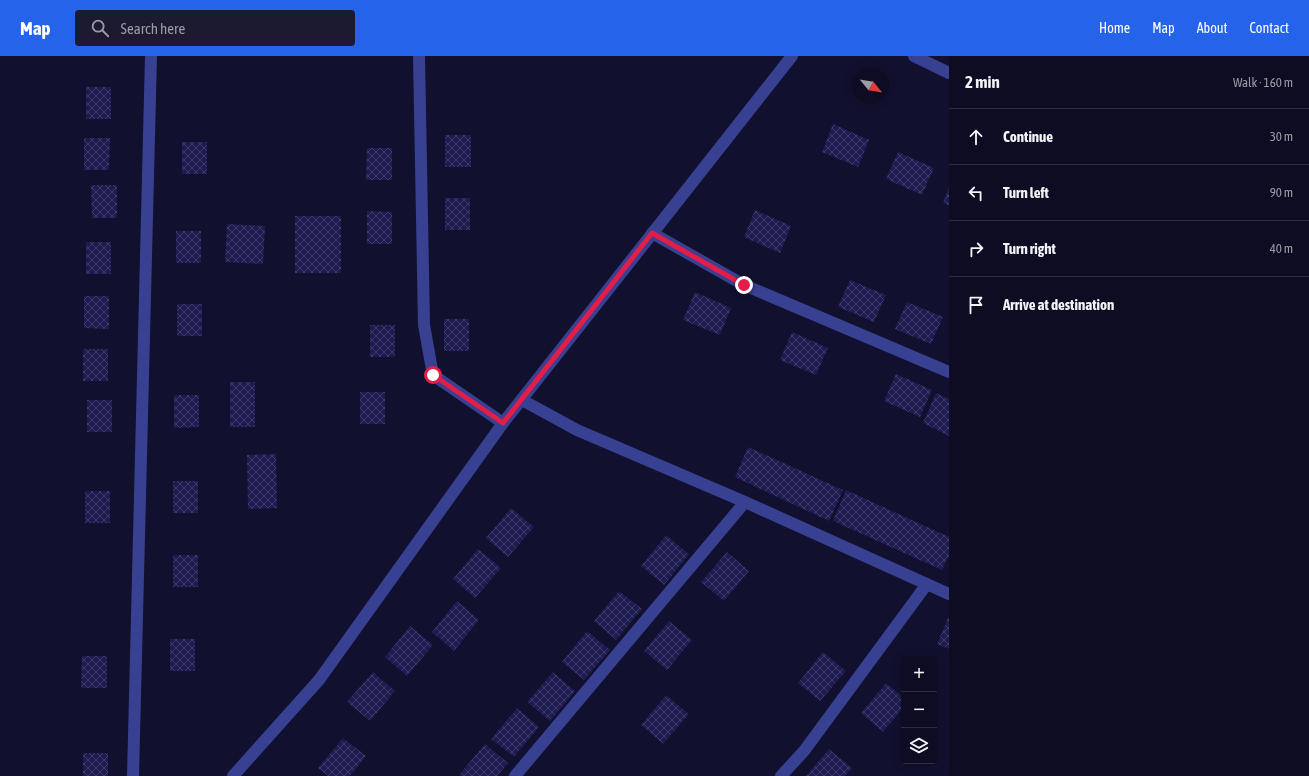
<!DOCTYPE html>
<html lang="en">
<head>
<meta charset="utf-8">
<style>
	:root { --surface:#0d0c23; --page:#1b1a30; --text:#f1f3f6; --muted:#9a9ba6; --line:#2d2c41; --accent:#2563eb }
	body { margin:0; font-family:"Asap Condensed",sans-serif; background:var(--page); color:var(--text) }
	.controls { position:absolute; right:12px; bottom:12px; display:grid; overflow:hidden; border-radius:4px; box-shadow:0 2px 10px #0003 }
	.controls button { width:36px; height:36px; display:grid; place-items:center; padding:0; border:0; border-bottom:1px solid var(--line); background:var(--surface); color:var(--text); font:20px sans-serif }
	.compass { position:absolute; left:853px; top:12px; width:36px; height:36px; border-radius:50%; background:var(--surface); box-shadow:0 2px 10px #0003; rotate:120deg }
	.stop { position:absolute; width:12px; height:12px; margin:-9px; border:3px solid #e11d48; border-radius:50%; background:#fff }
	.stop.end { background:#e11d48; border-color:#fff; box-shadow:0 1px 4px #0008 }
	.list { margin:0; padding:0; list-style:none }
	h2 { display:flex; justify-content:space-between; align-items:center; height:52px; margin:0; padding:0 16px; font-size:17px }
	h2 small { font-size:13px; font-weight:400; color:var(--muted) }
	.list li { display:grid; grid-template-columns:26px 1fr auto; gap:12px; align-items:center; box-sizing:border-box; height:56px; padding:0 16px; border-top:1px solid var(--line) }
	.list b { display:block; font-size:15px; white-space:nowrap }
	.list em { font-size:13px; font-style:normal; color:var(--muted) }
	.icon { flex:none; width:22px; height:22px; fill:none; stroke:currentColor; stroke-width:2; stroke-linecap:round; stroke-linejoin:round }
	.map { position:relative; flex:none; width:949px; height:720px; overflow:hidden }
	header { display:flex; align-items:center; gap:24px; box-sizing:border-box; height:56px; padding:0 20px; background:var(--accent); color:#fff }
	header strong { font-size:19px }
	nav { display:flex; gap:22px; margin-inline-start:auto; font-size:14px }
	.search { width:280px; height:36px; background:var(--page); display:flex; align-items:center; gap:10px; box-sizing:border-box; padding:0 14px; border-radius:4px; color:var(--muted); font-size:15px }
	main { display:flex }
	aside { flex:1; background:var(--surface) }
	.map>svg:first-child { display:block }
</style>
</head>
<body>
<header>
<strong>Map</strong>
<div class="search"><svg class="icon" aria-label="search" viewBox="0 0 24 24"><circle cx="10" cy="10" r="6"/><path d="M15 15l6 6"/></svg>Search here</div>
<nav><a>Home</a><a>Map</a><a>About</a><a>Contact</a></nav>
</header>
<main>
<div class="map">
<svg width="949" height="720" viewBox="0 0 949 720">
	<defs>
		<pattern id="building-cross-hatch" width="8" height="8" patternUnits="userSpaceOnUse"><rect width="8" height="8" fill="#1e1b51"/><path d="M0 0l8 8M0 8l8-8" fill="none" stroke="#3e3c6b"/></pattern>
	</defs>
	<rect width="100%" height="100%" fill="#11102f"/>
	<path fill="url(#building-cross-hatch)" d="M86 31H111V63H86Z
		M833 68 869 84 858 111 822 96Z
		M445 79H471V111H445Z
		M84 82H110L109 114H84Z
		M182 86H207V118H182Z
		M367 92H392V124H366Z
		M898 96 934 112 922 139 886 123Z
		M91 129H117V162H92Z
		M949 131V149L943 147Z
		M445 142H470V174H445Z
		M755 154 791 170 780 197 744 181Z
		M367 155 392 156V188H367Z
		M295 160H341V217H295Z
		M227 168 265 170 263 208 225 206Z
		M176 175H201V207H176Z
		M86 186H111V218H86Z
		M850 224 886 239 874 266 838 251Z
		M695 236 731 252 720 279 683 264Z
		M84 240H109V273L84 272Z
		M907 246 943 261 931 288 895 273Z
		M177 248H202V280H177Z
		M444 263H469V295H444Z
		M370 269H395V301H370Z
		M792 276 828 292 816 319 780 304Z
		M83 293H108V325H83Z
		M896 318 932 334 920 361 884 345Z
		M230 326H255V371H230Z
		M360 336H385V368H360Z
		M936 337 949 343V380L923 367Z
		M174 339H199V371L174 372Z
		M87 344H112V376H87Z
		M748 391 843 434 829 465 735 421Z
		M276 398 277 452 248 453 247 399Z
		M173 425H198V457H173Z
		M846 434 949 481V500L942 514 833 465Z
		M85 435H110V467H85Z
		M511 452 534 471 508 501 486 482Z
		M666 479 689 498 664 529 641 510Z
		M478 493 501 512 475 542 453 523Z
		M727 496 749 515 724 545 701 526Z
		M173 499H198V531H173Z
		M619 535 642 553 616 584 594 565Z
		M457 545 479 564 454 595 432 576Z
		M949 560V593L937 588Z
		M669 565 692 584 667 614 644 595Z
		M410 570 433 589 407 620 385 601Z
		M587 575 610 594 584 624 562 606Z
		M170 583H195V615H170Z
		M823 596 846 615 820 645 798 627Z
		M82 600H107V632H81Z
		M373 616 395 635 370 665 347 646Z
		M553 616 575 635 550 665 527 646Z
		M886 627 904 642V651L883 676 861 657Z
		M666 639 689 658 663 688 641 669Z
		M517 652 539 671 514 701 491 683Z
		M343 682 366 700 350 720H328L318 712Z
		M485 688 508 707 497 720H461L459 719Z
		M829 693 852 712 845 720H806Z
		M83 697H108V720H83Z"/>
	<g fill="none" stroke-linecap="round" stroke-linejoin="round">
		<path stroke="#384191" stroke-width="12" d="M419 0 424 269 433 319 503 367
			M914 0 949 17
			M652 177 744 229 949 316
			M522 344 577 374 745 446 949 538
			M133 720 151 0
			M233 720 319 624 503 367 792 0
			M515 720 745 446
			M781 720 804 695 927 528"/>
	</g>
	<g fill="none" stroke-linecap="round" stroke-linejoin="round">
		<path stroke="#e11d48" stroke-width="5" d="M433 319 503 367 652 177 744 229"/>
	</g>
</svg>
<div class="controls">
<button>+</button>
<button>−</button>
<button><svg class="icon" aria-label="layers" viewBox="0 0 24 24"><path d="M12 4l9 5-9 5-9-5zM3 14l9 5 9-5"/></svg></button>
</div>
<svg class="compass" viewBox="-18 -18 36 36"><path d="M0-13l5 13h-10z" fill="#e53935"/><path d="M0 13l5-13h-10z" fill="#9a9ba6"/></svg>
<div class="stop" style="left:433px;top:319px"></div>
<div class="stop end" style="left:744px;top:229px"></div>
</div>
<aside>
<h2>2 min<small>Walk · 160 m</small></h2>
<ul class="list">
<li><svg class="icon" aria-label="ahead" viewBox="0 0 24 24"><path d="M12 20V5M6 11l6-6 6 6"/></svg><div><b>Continue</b></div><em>30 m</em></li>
<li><svg class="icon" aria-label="left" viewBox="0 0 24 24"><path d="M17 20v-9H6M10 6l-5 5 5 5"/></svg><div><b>Turn left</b></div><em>90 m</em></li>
<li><svg class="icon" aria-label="right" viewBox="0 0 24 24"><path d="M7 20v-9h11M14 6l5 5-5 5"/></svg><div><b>Turn right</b></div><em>40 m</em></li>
<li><svg class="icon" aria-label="arrive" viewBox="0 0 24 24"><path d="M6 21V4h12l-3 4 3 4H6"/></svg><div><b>Arrive at destination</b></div></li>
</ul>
</aside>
</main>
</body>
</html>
